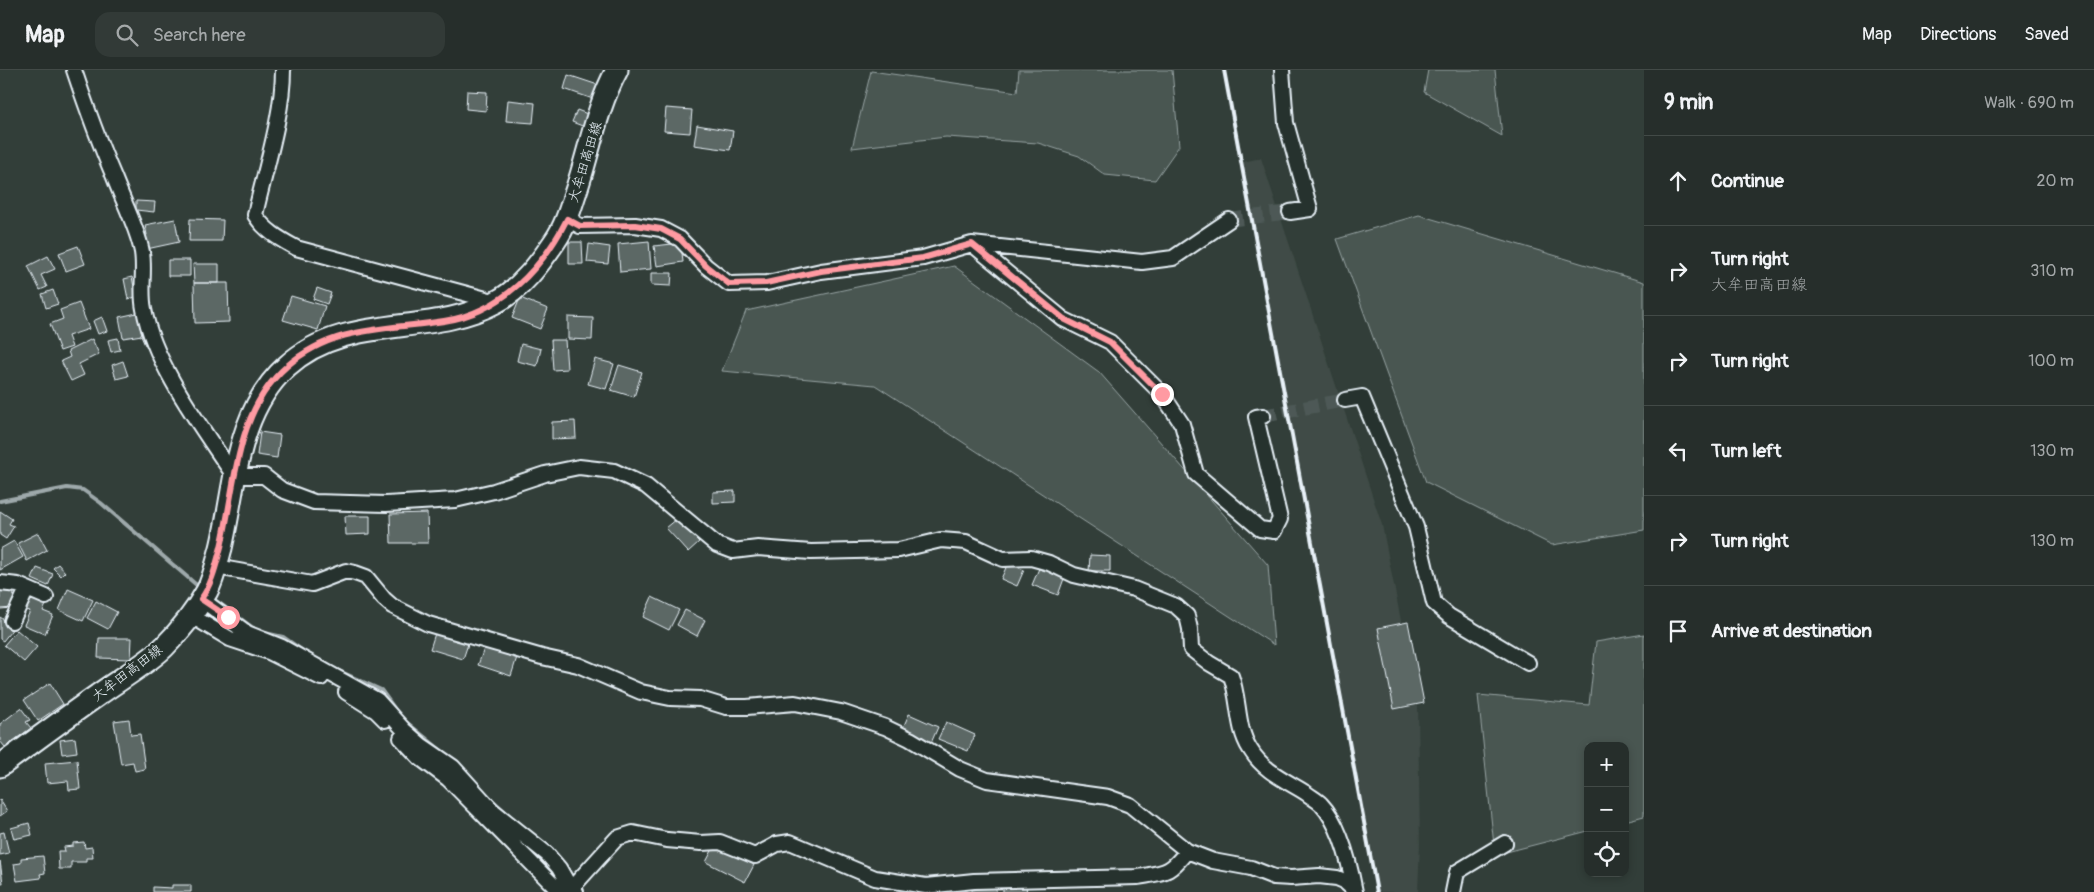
<!DOCTYPE html>
<html lang="en">
<head>
<meta charset="utf-8">
<style>
	:root { --surface:#262e2b; --page:#323a37; --text:#f1f3f6; --muted:#a4a8a9; --line:#424a47 }
	body { margin:0; font-family:Pangolin,"Klee One",sans-serif; background:var(--page); color:var(--text) }
	.controls { position:absolute; right:15px; bottom:15px; display:grid; overflow:hidden; border-radius:10px; box-shadow:0 2px 8px #0003 }
	.controls button { width:45px; height:45px; display:grid; place-items:center; padding:0; border:0; border-bottom:1px solid var(--line); background:var(--surface); color:var(--text); font:25px sans-serif }
	.stop { position:absolute; width:15px; height:15px; margin:-11px; border:4px solid #ff9aa2; border-radius:50%; background:#fff }
	.stop.end { background:#ff9aa2; border-color:#fff; box-shadow:0 1px 5px #0008 }
	.list { margin:0; padding:0; list-style:none }
	h2 { display:flex; justify-content:space-between; align-items:center; height:65px; margin:0; padding:0 20px; font-size:21px }
	h2 small { font-size:16px; font-weight:400; color:var(--muted) }
	.list li { display:grid; grid-template-columns:32px 1fr auto; gap:15px; align-items:center; box-sizing:border-box; height:90px; padding:0 20px; border-top:1px solid var(--line) }
	.list b { display:block; font-size:19px; white-space:nowrap }
	.list p { margin:0; font-size:16px; white-space:nowrap; color:var(--muted) }
	.list em { font-size:16px; font-style:normal; color:var(--muted) }
	.icon { flex:none; width:28px; height:28px; fill:none; stroke:currentColor; stroke-width:2; stroke-linecap:round; stroke-linejoin:round }
	.map { position:relative; flex:none; width:1644px; height:822px; overflow:hidden }
	header { display:flex; align-items:center; gap:30px; box-sizing:border-box; height:70px; padding:0 25px; background:var(--surface); border-bottom:1px solid var(--line) }
	header strong { font-size:24px }
	nav { display:flex; gap:28px; margin-inline-start:auto; font-size:18px }
	.search { width:350px; height:45px; background:var(--page); display:flex; align-items:center; gap:12px; box-sizing:border-box; padding:0 18px; border-radius:15px; color:var(--muted); font-size:19px }
	main { display:flex }
	aside { flex:1; background:var(--surface) }
	.map>svg:first-child { display:block }
</style>
</head>
<body>
<header>
<strong>Map</strong>
<div class="search"><svg class="icon" aria-label="search" viewBox="0 0 24 24"><circle cx="10" cy="10" r="6"/><path d="M15 15l6 6"/></svg>Search here</div>
<nav><a>Map</a><a>Directions</a><a>Saved</a></nav>
</header>
<main>
<div class="map">
<svg width="1644" height="822" viewBox="0 0 1644 822">
	<rect width="100%" height="100%" fill="#323e39"/>
	<filter id="ink" filterUnits="userSpaceOnUse"><feTurbulence type="fractalNoise" baseFrequency=".02" numOctaves="2"/><feDisplacementMap in="SourceGraphic" scale="10" xChannelSelector="R" yChannelSelector="G"/><feConvolveMatrix kernelMatrix="1 2 1 2 8 2 1 2 1" color-interpolation-filters="sRGB"/></filter>
	<g filter="url(#ink)">
		<path fill="#3f4b46" d="M1261 88 1382 455 1418 636 1420 774 1418 822H1379L1243 92Z"/>
		<path fill="#495651" stroke="#98a4a4" d="M1019 0H1172L1179 76 1155 110 1105 105 1079 86 1038 73 946 67 852 78 871 1 1017 22Z
			M1428 0H1495L1502 66 1424 22Z
			M1419 145 1644 212V460L1552 475 1426 412 1337 169Z
			M954 196 1099 302 1268 495 1274 575 875 315 722 301 746 241Z
			M1644 564V746L1625 751V676H1588V761L1495 785 1478 625 1589 635 1596 572Z"/>
		<g fill="none" stroke-linecap="round" stroke-linejoin="round">
			<path stroke="#9ea9ab" stroke-width="4" d="M0 431 67 418 83 420 101 433 200 518
				M211 527 256 560
				M265 563 283 567 303 581
				M337 600 381 620 399 645
				M405 651 448 686
				M490 728 509 745"/>
		</g>
		<path fill="#5c6865" stroke="#e8f1f8" d="M568 5 601 16 596 30 564 19Z
			M467 21 487 22 486 41 466 39Z
			M508 30 535 33 533 53 506 51Z
			M666 38 692 40 690 63 664 61Z
			M577 40 590 45 585 57 572 52Z
			M697 55 733 61 730 80 694 75Z
			M136 131 155 132 154 142 136 140Z
			M175 149 179 172 142 180 140 166 147 165 145 155Z
			M190 149 223 150 222 171H189Z
			M649 171 651 199 620 202 618 174Z
			M569 172H582L583 194H569Z
			M681 173 683 192 657 196 654 176Z
			M589 174 610 177 608 194 587 192Z
			M78 176 85 194 66 201 59 183Z
			M48 186 55 199 41 205 47 217 40 220 28 196Z
			M168 190H190V206H168Z
			M193 194H219V213H194Z
			M651 203H672L671 216 651 215Z
			M132 207 136 227 128 229 124 209Z
			M194 213H228L229 252 195 253Z
			M317 218 331 223 327 234 313 229Z
			M53 220 58 234 46 238 42 224Z
			M291 226 325 236 318 260 283 250Z
			M520 228 548 239 540 259 512 248Z
			M79 233 89 259 68 266 72 277 60 281 50 254 63 249 60 240Z
			M137 243 142 265 123 268 119 247Z
			M102 247 107 261 98 264 93 251Z
			M568 247 593 248 592 270 568 269Z
			M149 263 152 271 145 275 141 266Z
			M118 268 120 280 111 282 108 270Z
			M92 269 99 284 79 294 84 305 71 311 61 291 70 287 68 281Z
			M551 270H565L567 299 553 300Z
			M521 274 541 279 537 296 517 291Z
			M595 289 614 294 606 319 588 314Z
			M123 291 128 306 116 309 112 295Z
			M619 295 642 302 634 327 611 320Z
			M575 351 576 368 552 369V352Z
			M260 362 280 365 277 388 257 385Z
			M735 421V432L713 433V422Z
			M0 441 12 449 9 454 14 456 6 469 0 465Z
			M427 443 428 473H391L390 444Z
			M345 446H370V464L346 465Z
			M677 449 699 472 688 482 666 458Z
			M38 463 47 480 27 491 18 473Z
			M14 471 23 487 0 500V479Z
			M1090 485 1110 486V501H1089Z
			M1008 493 1024 500 1017 516 1001 509Z
			M58 494 65 502 61 506 53 498Z
			M1040 496 1065 506 1058 525 1032 515Z
			M37 498 53 504 48 516 32 509Z
			M68 519 93 530 83 551 59 540Z
			M0 520H13L14 538 0 539Z
			M652 527 679 540 669 560 643 547Z
			M28 528 46 535 43 541 53 545 45 564 24 555 30 541 23 539Z
			M96 531 117 542 108 559 87 548Z
			M685 540 705 550 697 566 677 555Z
			M0 547 14 557 3 571 0 569Z
			M1408 552 1424 633 1394 639 1378 558Z
			M437 557 470 568 463 589 430 579Z
			M17 560 37 577 24 592 4 575Z
			M99 568H132L131 589 98 588Z
			M486 573 518 584 511 606 478 595Z
			M50 613 63 634 38 651 24 630Z
			M21 638 30 650 26 652 31 658 5 677 0 671V654Z
			M909 644 938 657 931 673 902 660Z
			M129 649 131 665 140 664 145 699 135 701 133 692 121 694 114 651Z
			M946 652 975 665 968 681 938 669Z
			M75 668 77 682 62 684 60 670Z
			M77 690 80 719 69 720 68 711 47 713 45 693Z
			M0 730 7 741 0 746Z
			M29 753 32 765 14 769 11 758Z
			M4 762 9 783 0 785V763Z
			M84 772 85 778 92 777 93 788H86V792H71V799H59L58 781H65L64 777 73 776V773Z
			M715 775 754 795 745 812 706 792Z
			M43 786 45 803 40 804 41 808 17 811 14 794 21 793V788Z
			M0 791 3 813H0Z
			M172 815H191V822H153V817L172 818Z
			M972 816H996V822H972Z
			M1003 816H1027L1026 822H1003Z"/>
		<g fill="none" stroke-linecap="round" stroke-linejoin="round">
			<path stroke="#4d5956" stroke-width="14" stroke-dasharray="14 7" stroke-linecap="butt" d="M1229 150 1290 142
				M1263 346 1345 330"/>
			<defs>
				<path id="street" d="M74 0C86 36 99 72 114 107 123 131 137 157 142 182 145 201 140 221 144 239 154 295 203 359 234 406H264L282 420 314 432 386 434 455 430 494 421 545 404 579 397 614 401 646 416 717 475 733 481 758 478 811 482 899 480 941 470 966 472 1003 489 1031 488 1049 493 1074 505 1134 519 1176 536 1187 546 1190 559 1191 579 1209 593 1231 606C1240 630 1236 657 1250 679 1263 701 1285 710 1306 723 1311 727 1317 730 1321 734 1341 755 1350 795 1355 822
					M283 0C283 45 265 100 255 145 265 161 280 169 296 178L497 232
					M1282 0 1286 53 1310 139 1290 142
					M567 149 580 156 635 155 661 159 680 169 706 196 729 214 767 213 821 201 923 188 972 174 1142 192 1173 188 1229 150
					M972 174 1063 249 1110 272 1162 324 1182 354 1196 404 1260 459 1274 461 1280 449 1256 347 1263 346
					M1345 330 1362 327 1416 457 1434 533 1449 546 1528 593
					M216 497 312 514 346 501 355 503 366 507 384 529 392 536 428 554 542 587 578 595 641 622 670 628 700 629 726 637H747L795 633 841 642 885 657 910 669 960 699 987 710 1108 727 1130 735 1187 781 1213 791 1251 798 1274 807 1291 808 1319 806 1337 808 1344 811 1355 821
					M0 513 18 515 46 527
					M201 529 247 563 282 577 377 630 404 660 421 675 453 697 492 740 547 784 559 798 571 819 576 822
					M190 545 230 569 269 582 321 608
					M12 551 27 519
					M346 622 376 641 385 650
					M401 668 420 688 448 709 560 822
					M568 822 617 768 633 763 667 770 701 773 720 772 755 786 777 774 790 772 875 808 926 816 974 811 1138 807C1166 802 1169 804 1187 781
					M1453 822 1457 802 1505 773"/>
				<path id="primary" d="M0 696C33 672 65 648 98 625 117 611 148 593 164 577 179 562 196 541 207 521 214 508 217 492 221 478 236 416 235 343 287 296 346 242 429 268 496 232 521 219 540 193 555 171 565 157 570 140 575 124 589 84 596 38 617 0"/>
			</defs>
			<use href="#street" stroke="#e8f1f8" stroke-width="18"/>
			<use href="#primary" stroke="#e8f1f8" stroke-width="25"/>
			<use href="#street" stroke="#26332d" stroke-width="14"/>
			<use href="#primary" stroke="#26332d" stroke-width="21"/>
			<path stroke="#e8f1f8" stroke-width="4" d="M1224 0 1377 822"/>
		</g>
	</g>
	<g fill="none" stroke-linecap="round" stroke-linejoin="round" filter="url(#ink)">
		<path stroke="#ff9aa2" stroke-width="6" d="M228 547 201 529C212 514 216 495 221 477 236 415 235 341 287 296 334 255 388 260 444 251 501 242 542 199 567 149L580 156 635 155 661 159 680 169 706 196 729 214 766 213 821 201 923 188 972 174 1064 249 1110 272 1162 324"/>
	</g>
	<g text-anchor="middle" dominant-baseline="central" stroke-width="4.5" stroke-linejoin="round" paint-order="stroke">
		<g font-size="14" fill="#e8f1f8" stroke="#26332d">
			<text transform="translate(585 92) rotate(-73)">大牟田高田線</text>
			<text transform="translate(127 603) rotate(-37)">大牟田高田線</text>
		</g>
	</g>
</svg>
<div class="controls">
<button>+</button>
<button>−</button>
<button><svg class="icon" aria-label="locate" viewBox="0 0 24 24"><circle cx="12" cy="12" r="6"/><path d="M12 2v4M12 18v4M2 12h4M18 12h4"/></svg></button>
</div>
<div class="stop" style="left:228px;top:547px"></div>
<div class="stop end" style="left:1162px;top:324px"></div>
</div>
<aside>
<h2>9 min<small>Walk · 690 m</small></h2>
<ul class="list">
<li><svg class="icon" aria-label="ahead" viewBox="0 0 24 24"><path d="M12 20V5M6 11l6-6 6 6"/></svg><div><b>Continue</b></div><em>20 m</em></li>
<li><svg class="icon" aria-label="right" viewBox="0 0 24 24"><path d="M7 20v-9h11M14 6l5 5-5 5"/></svg><div><b>Turn right</b><p>大牟田高田線</p></div><em>310 m</em></li>
<li><svg class="icon" aria-label="right" viewBox="0 0 24 24"><path d="M7 20v-9h11M14 6l5 5-5 5"/></svg><div><b>Turn right</b></div><em>100 m</em></li>
<li><svg class="icon" aria-label="left" viewBox="0 0 24 24"><path d="M17 20v-9H6M10 6l-5 5 5 5"/></svg><div><b>Turn left</b></div><em>130 m</em></li>
<li><svg class="icon" aria-label="right" viewBox="0 0 24 24"><path d="M7 20v-9h11M14 6l5 5-5 5"/></svg><div><b>Turn right</b></div><em>130 m</em></li>
<li><svg class="icon" aria-label="arrive" viewBox="0 0 24 24"><path d="M6 21V4h12l-3 4 3 4H6"/></svg><div><b>Arrive at destination</b></div></li>
</ul>
</aside>
</main>
</body>
</html>
